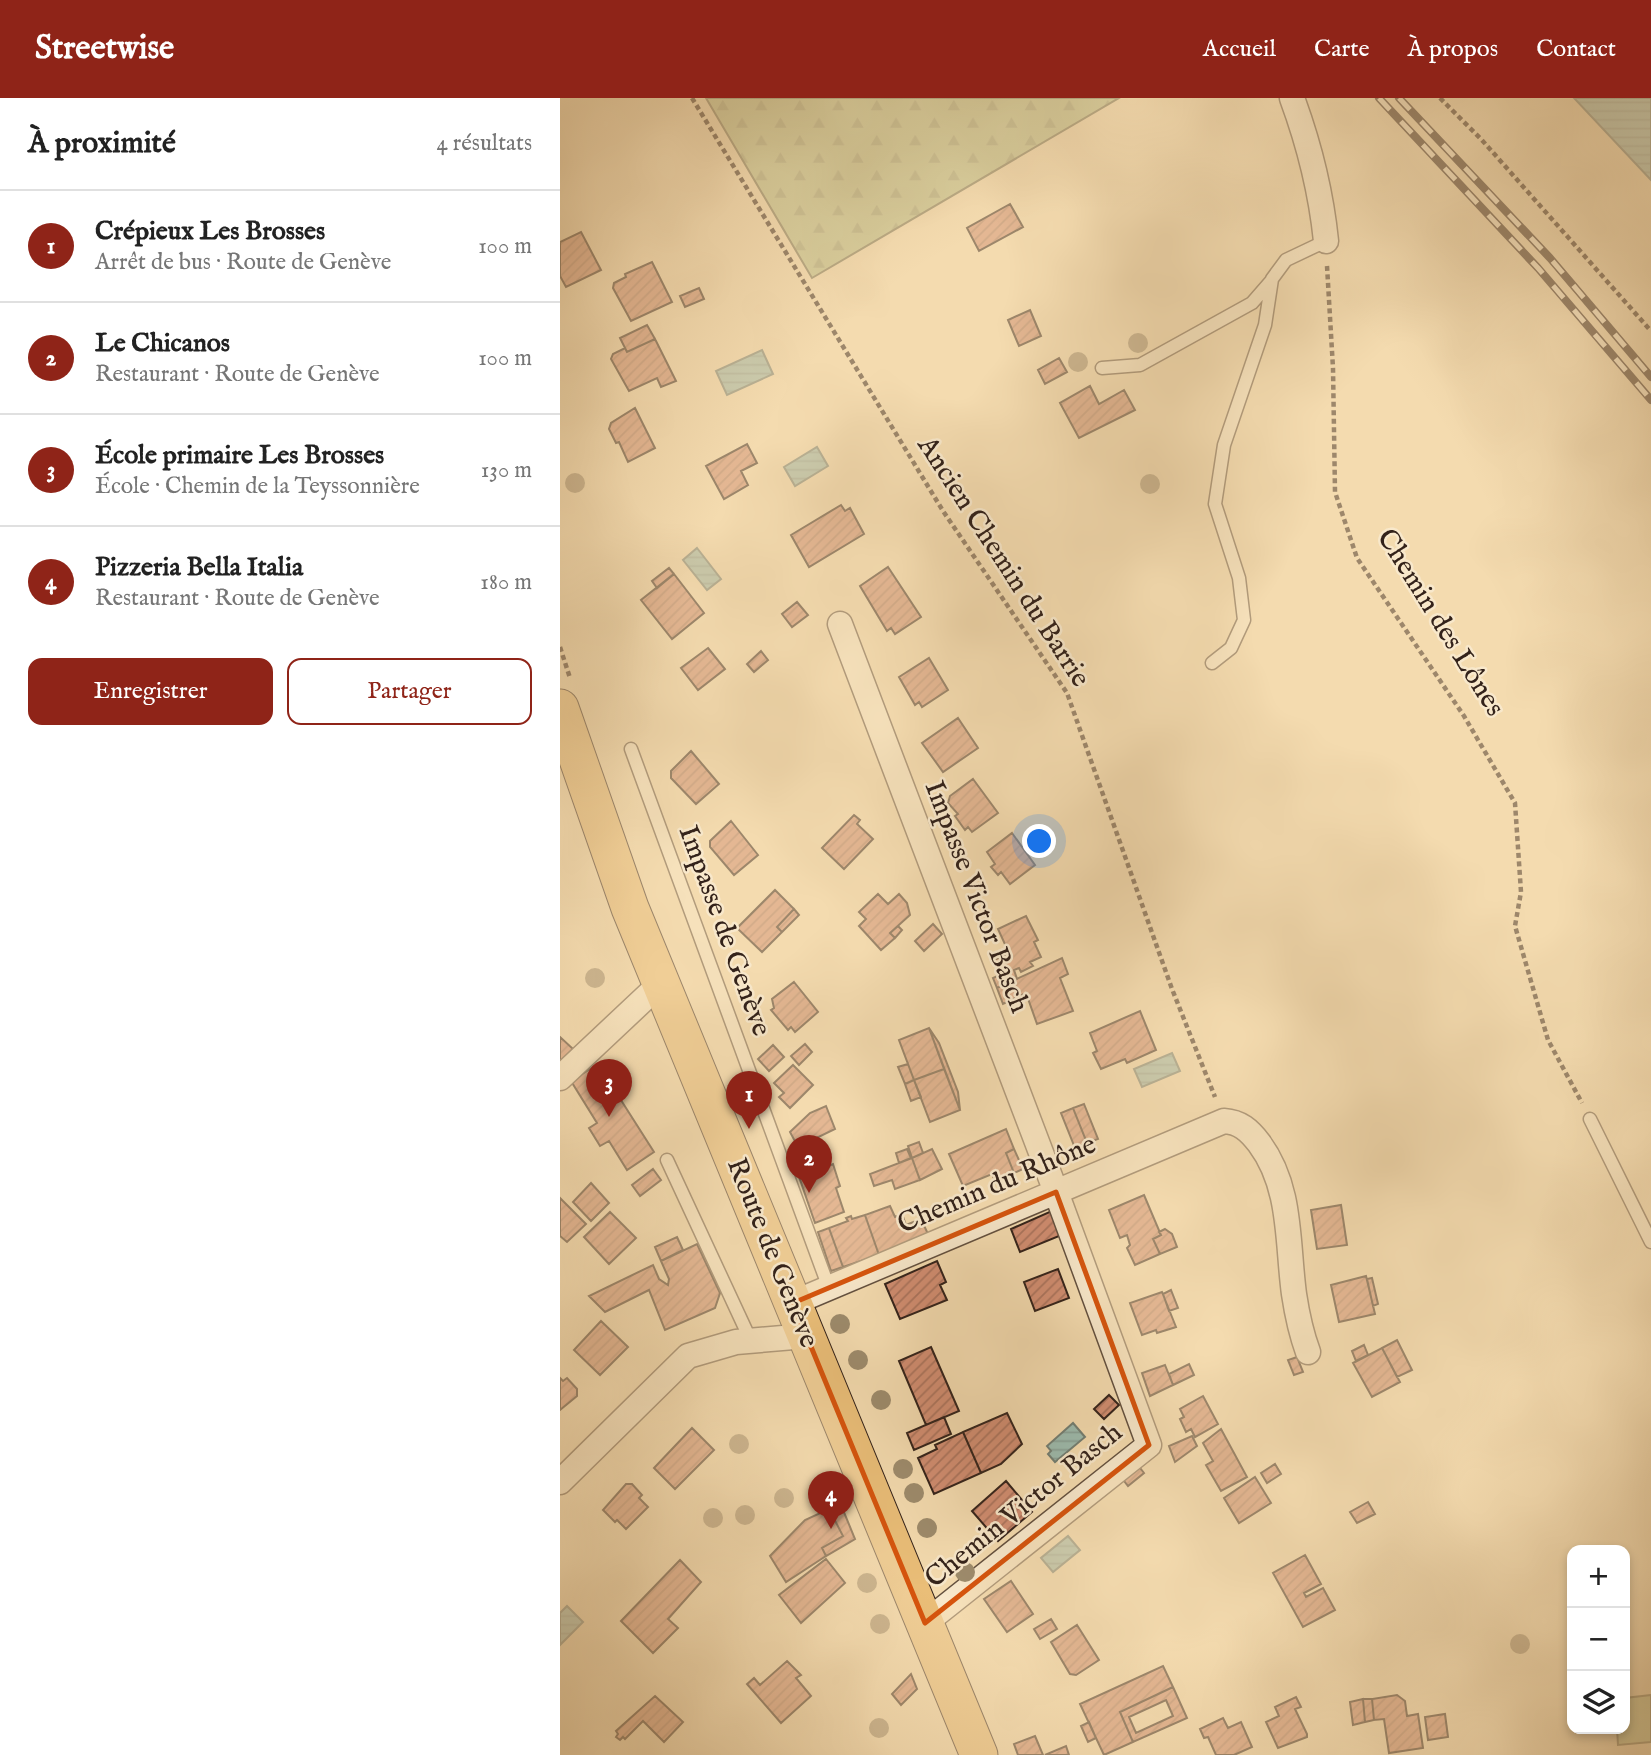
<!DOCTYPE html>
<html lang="fr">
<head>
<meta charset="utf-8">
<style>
	:root { --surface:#fff; --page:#f2f2f2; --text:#222; --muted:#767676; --line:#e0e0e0; --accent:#8f2418 }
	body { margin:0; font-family:"IM FELL English",serif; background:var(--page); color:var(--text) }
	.controls { position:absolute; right:21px; bottom:21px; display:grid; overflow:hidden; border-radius:14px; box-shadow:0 4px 10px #0003 }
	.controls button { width:63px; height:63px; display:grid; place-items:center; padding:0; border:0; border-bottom:2px solid var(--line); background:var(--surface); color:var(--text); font:35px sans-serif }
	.you { position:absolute; left:480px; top:744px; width:24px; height:24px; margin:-18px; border:5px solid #fff; border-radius:50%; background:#1a73e8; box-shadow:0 0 0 10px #1a73e833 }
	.badge { display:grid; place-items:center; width:46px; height:46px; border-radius:50%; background:var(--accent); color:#fff; font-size:23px; font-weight:700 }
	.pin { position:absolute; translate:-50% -58px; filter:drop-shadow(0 2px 4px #0008) }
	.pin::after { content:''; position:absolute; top:37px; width:24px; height:21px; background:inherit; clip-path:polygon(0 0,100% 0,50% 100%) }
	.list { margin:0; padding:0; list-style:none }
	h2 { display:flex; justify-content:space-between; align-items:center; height:91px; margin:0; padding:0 28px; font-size:30px }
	h2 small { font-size:23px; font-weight:400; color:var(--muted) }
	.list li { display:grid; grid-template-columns:46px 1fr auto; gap:21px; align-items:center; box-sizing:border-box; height:112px; padding:0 28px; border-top:2px solid var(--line) }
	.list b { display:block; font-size:26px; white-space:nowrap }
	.list p { margin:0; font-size:23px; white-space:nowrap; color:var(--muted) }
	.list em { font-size:23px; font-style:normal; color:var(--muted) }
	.actions { display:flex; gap:14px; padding:21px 28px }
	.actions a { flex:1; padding:16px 0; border:2px solid var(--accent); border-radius:14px; text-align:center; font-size:24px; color:var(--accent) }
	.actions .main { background:var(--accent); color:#fff }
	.icon { flex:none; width:38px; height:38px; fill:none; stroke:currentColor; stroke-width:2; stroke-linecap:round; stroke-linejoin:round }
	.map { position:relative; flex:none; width:1091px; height:1657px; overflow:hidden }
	header { display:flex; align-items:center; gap:42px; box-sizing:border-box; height:98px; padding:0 35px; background:var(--accent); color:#fff }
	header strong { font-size:33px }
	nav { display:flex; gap:38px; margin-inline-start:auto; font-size:24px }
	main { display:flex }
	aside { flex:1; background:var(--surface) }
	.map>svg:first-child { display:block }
</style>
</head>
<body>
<header>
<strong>Streetwise</strong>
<nav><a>Accueil</a><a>Carte</a><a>À propos</a><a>Contact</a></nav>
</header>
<main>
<aside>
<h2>À proximité<small>4 résultats</small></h2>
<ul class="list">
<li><span class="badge">1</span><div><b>Crépieux Les Brosses</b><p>Arrêt de bus · Route de Genève</p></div><em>100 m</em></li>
<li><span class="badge">2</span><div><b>Le Chicanos</b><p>Restaurant · Route de Genève</p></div><em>100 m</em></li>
<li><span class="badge">3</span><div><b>École primaire Les Brosses</b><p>École · Chemin de la Teyssonnière</p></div><em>130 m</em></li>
<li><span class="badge">4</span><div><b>Pizzeria Bella Italia</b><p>Restaurant · Route de Genève</p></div><em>180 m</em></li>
</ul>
<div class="actions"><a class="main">Enregistrer</a><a>Partager</a></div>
</aside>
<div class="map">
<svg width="1091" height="1657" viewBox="0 0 1091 1657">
	<defs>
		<pattern id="forest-firs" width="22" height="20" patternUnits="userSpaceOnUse" patternTransform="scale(1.75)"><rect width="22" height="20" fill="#bbc08b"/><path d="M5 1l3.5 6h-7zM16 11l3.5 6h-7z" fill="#a1a577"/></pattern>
		<pattern id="water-rules" width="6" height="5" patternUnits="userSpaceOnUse" patternTransform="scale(1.75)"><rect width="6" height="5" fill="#9cbbae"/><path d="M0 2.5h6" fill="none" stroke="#87a095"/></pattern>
		<pattern id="building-hatch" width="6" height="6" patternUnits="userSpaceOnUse" patternTransform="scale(1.75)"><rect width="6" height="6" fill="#d18d71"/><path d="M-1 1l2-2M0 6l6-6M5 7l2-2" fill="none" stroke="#aa735c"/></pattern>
	</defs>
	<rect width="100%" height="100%" fill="#f4dbaf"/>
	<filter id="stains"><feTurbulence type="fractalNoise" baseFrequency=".00286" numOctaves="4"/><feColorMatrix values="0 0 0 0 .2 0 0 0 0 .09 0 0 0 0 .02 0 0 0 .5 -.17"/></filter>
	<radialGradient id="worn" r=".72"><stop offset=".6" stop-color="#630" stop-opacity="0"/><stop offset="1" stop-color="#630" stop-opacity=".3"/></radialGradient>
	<path fill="url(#forest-firs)" stroke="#777152" stroke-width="2" d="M146 0H559L252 180Z"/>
	<path fill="#bbc08b" stroke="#777152" stroke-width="2" d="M1091 1597V1644L1058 1647 1057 1631H1065V1600Z"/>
	<path fill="url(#water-rules)" stroke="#727e73" stroke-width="2" d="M1014 0H1091V82Z
		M202 252 213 276 167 297 156 273Z
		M257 349 268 368 235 388 224 369Z
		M137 450 161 481 147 492 123 462Z
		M612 955 620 973 582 989 574 971Z
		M513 1325 525 1339 495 1364 488 1356 491 1353 487 1348Z
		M508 1438 520 1452 493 1474 481 1460Z
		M7 1508 23 1524 0 1547V1515Z"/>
	<path fill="url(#building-hatch)" stroke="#33221a" stroke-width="2" fill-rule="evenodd" d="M450 106 463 129 419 153 407 130Z
		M21 134 41 172 6 189 0 178V144Z
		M92 164 112 204 71 223 53 190 54 185 66 179 65 176Z
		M139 190 144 201 125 209 120 198Z
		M470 212 481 238 459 248 448 222Z
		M87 227 95 241 67 254 60 240Z
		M95 241 116 283 101 289 97 280 69 293 51 261 53 256 65 250 67 254Z
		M499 260 507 274 485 286 478 272Z
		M530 288 539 306 564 292 575 312 519 340 500 305Z
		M75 310 95 350 68 364 59 344 56 345 49 331 51 325Z
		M187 346 197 365 181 373 188 387 164 401 146 368Z
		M281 407 285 413 290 410 304 436 249 469 231 437Z
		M328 469 361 519 335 536 331 530 327 533 300 488Z
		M109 470 114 476 97 490 92 483Z
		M114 476 144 515 112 541 81 502Z
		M237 504 248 517 232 529 222 516Z
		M148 550 165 571 138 592 121 570Z
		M201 553 208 562 194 574 187 566Z
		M369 560 388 592 362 609 359 604 355 607 339 579Z
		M398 620 418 650 383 674 362 645Z
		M131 653 159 686 136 706 111 680V673Z
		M413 681 438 715 412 734 408 729 405 732 395 718 398 716 388 705 390 698Z
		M294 717 300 722 297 726 313 741 284 771 262 750Z
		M171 723 198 757 174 777 150 749V743Z
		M452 735 475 767 450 786 441 774 438 777 431 769 435 766 427 754Z
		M215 792 234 811 217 829 222 834 202 854 177 830Z
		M318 796 328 806 339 796 347 805 350 817 330 835 335 840 321 852 299 828 306 821 299 814Z
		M234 811 239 817 222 834 217 829Z
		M466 818 478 842 474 844 481 859 470 864 473 868 461 874 459 870 454 872 457 881 437 890 433 880 440 877 434 862 449 855 438 831Z
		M373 826 382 836 364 853 355 843Z
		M338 828 342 832 335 840 330 835Z
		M502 860 508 876 500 880 513 913 477 926 466 895 443 906 437 890Z
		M234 884 258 914 235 934 231 929 228 932 211 912 214 910 212 901Z
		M580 913 596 952 567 965 565 961 541 971 533 955 537 953 530 935Z
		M369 930 384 971 354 982 339 942Z
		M369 930 379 945 398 994 400 1012Z
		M0 939 13 951 0 964Z
		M245 946 252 954 239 967 231 958Z
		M213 947 224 959 209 973 198 961Z
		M38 966 94 1054 67 1072 49 1043 40 1048 29 1030 37 1025 11 983Z
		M348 966 354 982 345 986 338 969Z
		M233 967 253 987 230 1010 219 999 224 995 214 985Z
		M384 971 400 1012 370 1024 354 982Z
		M354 982 361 999 351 1003 345 986Z
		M524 1006 538 1041 527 1045 513 1010Z
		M266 1008 275 1031 238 1049 230 1034 250 1015Z
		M513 1010 527 1045 515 1050 501 1015Z
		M446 1031 454 1051 446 1055 454 1075 435 1083 432 1076 403 1088 389 1056Z
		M359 1044 363 1055 352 1060 348 1048Z
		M347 1051 351 1060 339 1065 336 1055Z
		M372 1051 382 1071 360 1082 352 1060Z
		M454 1051 463 1071 454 1075 446 1055Z
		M265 1059 268 1068 273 1066 280 1088 276 1090 284 1114 255 1125 236 1070Z
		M352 1060 360 1082 335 1091 332 1082 314 1088 310 1076Z
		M93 1071 101 1082 80 1098 72 1087Z
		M31 1085 49 1105 31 1123 13 1104Z
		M584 1097 601 1137 593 1141 600 1156 575 1167 567 1150 570 1147 567 1137 560 1140 549 1112Z
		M0 1100 26 1126 7 1144 0 1138Z
		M781 1107 787 1147 757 1151 751 1112Z
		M330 1108 335 1119 342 1116 346 1127 361 1121 368 1136 319 1157 305 1117Z
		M494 1112 504 1136 460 1154 451 1131Z
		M50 1114 76 1140 49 1166 24 1139Z
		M305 1117 319 1157 283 1169 269 1130 288 1123 286 1120 291 1118 292 1121Z
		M269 1130 283 1169 271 1173 258 1134Z
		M605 1131 612 1136 617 1149 600 1156 593 1141 601 1137 599 1134Z
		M117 1139 123 1152 101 1163 95 1149Z
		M137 1146 160 1195 155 1210 105 1232 89 1192 45 1214 29 1198 93 1167 99 1181 108 1187 109 1181 101 1163Z
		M377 1163 386 1184 380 1187 387 1202 340 1221 325 1186Z
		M498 1171 509 1200 475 1213 464 1184Z
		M806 1178 815 1216 779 1224 771 1187Z
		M812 1180 818 1206 813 1208 807 1181Z
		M611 1192 618 1210 609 1213 603 1196Z
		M602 1194 616 1229 597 1235 596 1232 582 1237 570 1205Z
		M41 1223 68 1249 40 1277 14 1252Z
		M837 1242 852 1272 837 1279 822 1250Z
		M804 1247 808 1257 796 1263 792 1253Z
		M371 1249 399 1313 366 1327 339 1263Z
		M822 1250 840 1284 812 1299 793 1265Z
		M737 1259 743 1274 734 1277 728 1262Z
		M629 1266 634 1277 613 1287 609 1276Z
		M605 1267 613 1287 590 1298 582 1275Z
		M0 1280 3 1283 7 1280 17 1291V1298L0 1312Z
		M549 1297 559 1307 544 1321 534 1311Z
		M643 1298 658 1326 635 1339 631 1331 626 1334 620 1321 624 1319 620 1311Z
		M447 1315 462 1346 441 1366 421 1375 403 1334Z
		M384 1319 391 1336 354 1352 347 1335Z
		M132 1330 154 1352 115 1391 94 1370Z
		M661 1331 687 1379 661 1393 646 1367 653 1363 643 1345Z
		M403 1334 421 1375 374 1396 358 1360 377 1351 375 1347Z
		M632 1338 637 1348 615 1364 609 1348Z
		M577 1366 584 1375 568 1388 561 1379Z
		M715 1366 721 1376 707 1385 701 1375Z
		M695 1379 711 1405 679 1425 664 1400Z
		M446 1383 472 1414 438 1443 412 1413Z
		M66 1386H72L82 1397 79 1400 88 1409 66 1431 57 1422 55 1424 43 1412Z
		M808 1404 815 1416 797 1425 790 1414Z
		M281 1407 295 1441 266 1458 262 1450 283 1438 269 1411Z
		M269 1411 283 1438 262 1450 266 1458 226 1484 210 1458 245 1422Z
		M745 1457 761 1486 744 1495 746 1499 763 1490 775 1512 743 1529 713 1475Z
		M266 1461 285 1485 241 1525 219 1497Z
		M120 1462 141 1484 108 1521 118 1530 93 1555 61 1523Z
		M451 1483 473 1516 447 1534 424 1501Z
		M491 1521 497 1531 480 1541 474 1531Z
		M517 1527 539 1562 516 1577 510 1576 491 1544Z
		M227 1563 241 1577 236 1580 251 1598 221 1625 187 1586 194 1580 200 1587Z
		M603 1568 613 1589 560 1614 573 1644 544 1657 520 1606Z
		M351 1576 357 1591 341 1607 332 1596Z
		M613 1589 627 1620 573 1644 560 1614ZM606 1602 613 1618 576 1635 569 1619Z
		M837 1597 845 1603 847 1618 858 1616 863 1650 829 1655 824 1621 814 1622 812 1601Z
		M95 1598 123 1624 104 1644 83 1623 65 1641 63 1639 60 1642 56 1639 58 1636 56 1633Z
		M736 1599 741 1609 735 1611 747 1636V1639L718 1650 706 1624 719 1618 715 1609Z
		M803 1601 805 1624 793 1627 790 1604Z
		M803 1601H812L814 1622 805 1624Z
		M885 1616 888 1639 868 1642 865 1619Z
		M663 1620 668 1630 681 1624 692 1649 674 1657H656L648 1639 644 1640 640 1631Z
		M529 1624 536 1640 528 1644 521 1628Z
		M475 1638 483 1657H458L454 1646Z
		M506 1648 509 1657H485Z"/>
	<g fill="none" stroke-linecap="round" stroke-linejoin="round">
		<defs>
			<path id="service" d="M542 270 580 267 692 205 712 182
				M652 565 671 550 684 522 679 480 655 406 664 347 705 227 712 181 726 162 766 143
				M71 651 269 1190
				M1030 1021 1091 1144
				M107 1062 191 1243"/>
			<path id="minor" d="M732 0C749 46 761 94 766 143
				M280 526 496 1094 589 1347 365 1525
				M0 980 101 885
				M233 1205 664 1023C680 1024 689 1032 699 1045 732 1089 727 1144 734 1196 737 1216 741 1235 748 1254
				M0 1384 128 1258 176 1244 246 1238"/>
			<path id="primary" d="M0 610 70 810 419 1657"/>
		</defs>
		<use href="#service" stroke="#63503f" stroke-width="15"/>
		<use href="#minor" stroke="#63503f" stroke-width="27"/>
		<use href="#primary" stroke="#33221a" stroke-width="39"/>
		<path stroke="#33221a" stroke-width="4.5" stroke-dasharray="5 3.5" stroke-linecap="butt" d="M132 0 383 413 507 595 612 891 655 999
			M880 0 921 41 1091 233
			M767 168 773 270 775 394 797 460 904 618 955 705 961 794 955 828 988 942 1022 1005
			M0 549 10 580"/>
		<use href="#service" stroke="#f8e8cb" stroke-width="12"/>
		<use href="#minor" stroke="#f8e8cb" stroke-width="24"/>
		<use href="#primary" stroke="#eabe78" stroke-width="37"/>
		<defs>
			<path id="rail" d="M819 0 978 170 1091 302
				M839 0 990 160 1091 279"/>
		</defs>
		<use href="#rail" stroke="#33221a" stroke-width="8"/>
		<use href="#rail" stroke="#f8e8cb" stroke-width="5" stroke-dasharray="16" stroke-linecap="butt"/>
	</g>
	<g fill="#9d8b6c">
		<circle cx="578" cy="245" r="10"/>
		<circle cx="518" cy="264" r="10"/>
		<circle cx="15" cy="385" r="10"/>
		<circle cx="590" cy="386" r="10"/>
		<circle cx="35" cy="880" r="10"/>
		<circle cx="280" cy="1226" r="10"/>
		<circle cx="298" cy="1262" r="10"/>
		<circle cx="321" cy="1302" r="10"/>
		<circle cx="179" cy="1346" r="10"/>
		<circle cx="343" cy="1371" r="10"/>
		<circle cx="354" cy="1395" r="10"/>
		<circle cx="224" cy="1400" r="10"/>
		<circle cx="185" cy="1417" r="10"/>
		<circle cx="153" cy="1420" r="10"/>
		<circle cx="367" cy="1430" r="10"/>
		<circle cx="405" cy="1474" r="10"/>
		<circle cx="307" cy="1485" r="10"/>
		<circle cx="320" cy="1526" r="10"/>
		<circle cx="960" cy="1546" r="10"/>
		<circle cx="319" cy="1630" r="10"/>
	</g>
	<path d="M0 0H1091V1657H0ZM496 1094 589 1347 365 1525 233 1205Z" fill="#f4dbaf" fill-opacity=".55" fill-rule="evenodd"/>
	<path fill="none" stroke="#d6540d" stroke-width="5" stroke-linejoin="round" d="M496 1094 589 1347 365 1525 233 1205Z"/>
	<g text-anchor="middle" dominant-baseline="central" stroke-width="5" stroke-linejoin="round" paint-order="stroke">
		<g font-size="28" fill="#33221a" stroke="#f8e8cb">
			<text transform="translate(443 464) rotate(57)">Ancien Chemin du Barrie</text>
			<text transform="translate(880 525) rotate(58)">Chemin des Lônes</text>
			<text transform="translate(416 799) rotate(69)">Impasse Victor Basch</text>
			<text transform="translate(164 833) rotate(70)">Impasse de Genève</text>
			<text transform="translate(437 1087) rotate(-23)">Chemin du Rhône</text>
			<text transform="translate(212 1155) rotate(68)">Route de Genève</text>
			<text transform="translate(464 1408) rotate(-39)">Chemin Victor Basch</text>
		</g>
	</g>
	<rect width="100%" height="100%" filter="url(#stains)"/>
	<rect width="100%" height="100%" fill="url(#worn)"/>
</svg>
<div class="controls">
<button>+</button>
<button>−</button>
<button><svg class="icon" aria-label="layers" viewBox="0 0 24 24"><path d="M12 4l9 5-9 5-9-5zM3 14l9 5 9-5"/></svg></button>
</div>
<div class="you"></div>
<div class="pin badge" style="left:189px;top:1031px">1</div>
<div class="pin badge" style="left:249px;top:1095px">2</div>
<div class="pin badge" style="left:49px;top:1019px">3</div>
<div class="pin badge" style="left:271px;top:1431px">4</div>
</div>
</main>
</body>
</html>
